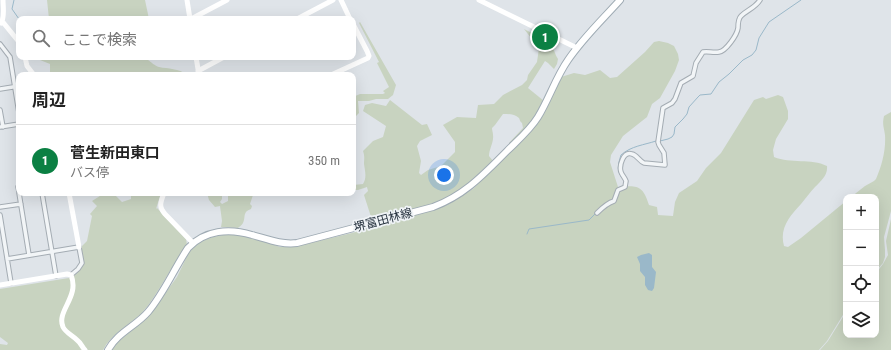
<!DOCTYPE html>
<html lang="ja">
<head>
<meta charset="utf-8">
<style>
	:root { --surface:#fff; --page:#f2f2f2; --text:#222; --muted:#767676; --line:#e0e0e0; --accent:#0b8043 }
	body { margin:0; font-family:"Roboto Condensed","Noto Sans JP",sans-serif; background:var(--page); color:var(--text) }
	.controls { position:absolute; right:12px; bottom:12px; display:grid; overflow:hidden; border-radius:8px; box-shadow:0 4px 16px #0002 }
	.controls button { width:36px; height:36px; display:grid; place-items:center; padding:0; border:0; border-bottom:1px solid var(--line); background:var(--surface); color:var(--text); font:20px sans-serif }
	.you { position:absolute; left:444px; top:175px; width:14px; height:14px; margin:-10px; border:3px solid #fff; border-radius:50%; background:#1a73e8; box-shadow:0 0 0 6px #1a73e833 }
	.badge { display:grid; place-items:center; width:26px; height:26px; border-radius:50%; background:var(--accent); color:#fff; font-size:13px; font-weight:700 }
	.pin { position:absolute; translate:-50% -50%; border:2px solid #fff; box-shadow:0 1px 4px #0006 }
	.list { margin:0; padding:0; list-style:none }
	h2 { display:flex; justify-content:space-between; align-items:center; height:52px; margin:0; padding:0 16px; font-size:17px }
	h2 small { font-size:13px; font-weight:400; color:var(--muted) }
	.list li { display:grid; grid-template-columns:26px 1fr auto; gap:12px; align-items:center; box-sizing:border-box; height:72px; padding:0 16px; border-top:1px solid var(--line) }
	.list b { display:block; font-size:15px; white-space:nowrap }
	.list p { margin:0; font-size:13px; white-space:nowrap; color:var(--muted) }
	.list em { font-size:13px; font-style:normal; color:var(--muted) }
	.icon { flex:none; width:22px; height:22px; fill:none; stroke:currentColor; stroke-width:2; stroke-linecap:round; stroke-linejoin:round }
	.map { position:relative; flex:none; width:891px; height:350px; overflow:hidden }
	.search { position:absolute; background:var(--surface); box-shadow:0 4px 16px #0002; left:16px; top:16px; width:340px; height:44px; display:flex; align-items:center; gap:10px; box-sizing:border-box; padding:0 14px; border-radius:8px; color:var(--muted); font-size:15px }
	.panel { position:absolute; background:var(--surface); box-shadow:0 4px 16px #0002; left:16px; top:72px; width:340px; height:124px; border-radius:8px }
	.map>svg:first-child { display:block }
</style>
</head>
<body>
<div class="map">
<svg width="891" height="350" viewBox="0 0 891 350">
	<rect width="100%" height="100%" fill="#dfe4e9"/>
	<path fill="#c8d3c0" d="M47 0H145L149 19H49Z
		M360 22 396 85 393 95 388 99H376L369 101H358L359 113 353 119V97L360 94H383L385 93 383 91 389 87 377 63 379 62 359 23Z
		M524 29 546 40C548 44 551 45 552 47 555 51 555 55 558 59L557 64 554 69 548 63 545 61 528 88 544 101 530 124 509 146V143L523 128 522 123C520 122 520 120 519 118 515 114 508 114 503 114L495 125 492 128C492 130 493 133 493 135 494 142 489 149 489 156L493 161C482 172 471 184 458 192 434 207 399 213 372 220L364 195 368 191 367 187 358 190H353V185L363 184C367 178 365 171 364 164 364 159 365 157 363 151L373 141 383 137 386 126 363 111 365 105 372 103 386 106 390 100 422 125 427 124 432 135 420 141 417 146 421 161 419 173 421 175 428 170 441 166 455 152V142L443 125 457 117 476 118 478 105 494 104 503 95 522 85 527 80 528 75 537 62 539 48Z
		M659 41 668 43 674 46 678 54 679 60 675 71 660 98 652 104 647 117 623 136 611 155 610 162 618 187C637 185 643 185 649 205L657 207 658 215 673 216 675 202 679 193 697 181 706 168 721 153 754 100 763 97 766 99 778 95 783 97 788 111V119L776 139 773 150 774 157C791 164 811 158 827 166 828 175 821 181 815 187 810 192 806 198 801 204 790 216 779 228 784 246L788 247 801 238 846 201V310L827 341 819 350H112L114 346 119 341 146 318 161 299 177 277 191 248 200 242 213 237 232 233 252 237 280 247 297 246 352 233 441 207 473 189 517 143 561 77 574 73 585 75 600 70 610 78 617 77 645 52 654 42Z
		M41 57H148V60C151 62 155 66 159 67 168 69 179 68 187 75H50V64L40 60Z
		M891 112V211L884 237 885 250V257L883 263 876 271V197H851L865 186 874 181 876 179C882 165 886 150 885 135 884 127 882 125 884 116Z
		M131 193H161L156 209 157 208 184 237 186 239 187 245C179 256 171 269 164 281 157 292 150 304 141 314 128 326 111 334 103 350H0V344L7 345 8 343 0 337V289L69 278 74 276 84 263 81 247 87 241 92 216 90 214 97 206 92 201 103 194 115 195 122 202 131 199Z
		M207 193H222V199L220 202 222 204 228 201V193H256L253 195 250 204 252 206 251 209C242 212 246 217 243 223 242 225 239 227 238 228L221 227 222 221 220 206 215 207 209 200Z
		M891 219V350H820L828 341 846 312V335H876V273L883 264 888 255 886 241Z"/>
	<path fill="#9ab8c9" d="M649 253 652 255V267L656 272 654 288 652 291 648 290 645 285V277L640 271V264L637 257 641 255Z"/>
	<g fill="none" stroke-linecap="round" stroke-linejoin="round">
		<path stroke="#9ab8c9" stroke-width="1" d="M14 0 12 9 19 19
			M19 26 18 28 19 33
			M660 141 668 139 672 137 674 134 675 127 683 119 687 114 689 107 698 97 700 95 711 94 719 82 729 74 743 60 752 55 756 50 759 38 769 22 801 0
			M623 179C616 171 618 165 621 155 631 146 644 145 656 141
			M527 234 529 229 589 220 595 214"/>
		<defs>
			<path id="street" d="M0 44 10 57 19 113
				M0 89 19 86
				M0 110 3 127
				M0 127 19 124
				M19 187H18L19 192
				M19 193 29 255
				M42 193 56 276
				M0 207 21 204
				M597 213C602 208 607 203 614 201L618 190 625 187 626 181C625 178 622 175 621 172 619 166 623 151 632 154 637 155 639 161 644 163L665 165 664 153 659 145 658 142 663 108 672 103 675 99 681 83 693 76 696 63 703 52C708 51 713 53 719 52 726 51 737 35 738 28 738 24 738 19 741 16 747 10 755 8 760 0
				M0 215 11 283
				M7 259 79 247 82 263 78 269 71 275"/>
			<path id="primary" d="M108 350C117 333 136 326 148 312 164 293 174 269 188 248 205 230 229 228 252 235 267 239 281 245 297 243L433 207C465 195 484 174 507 151 518 140 530 130 538 117 549 99 556 77 568 60 583 38 602 20 620 0"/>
		</defs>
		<use href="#street" stroke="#a4acb3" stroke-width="5.5"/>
		<use href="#primary" stroke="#9fabb4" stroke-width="8"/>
		<use href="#street" stroke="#f2f5f7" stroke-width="3.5"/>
		<path stroke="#fff" stroke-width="5" d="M187 0 190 19
			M341 0 350 19
			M479 0 577 48
			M191 19 227 0
			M297 19 333 0
			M2 21 19 42
			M1 23C5 17 3 8 3 0
			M25 57 27 66 34 75
			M196 57 199 75
			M198 71 224 57
			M331 75 368 58 369 56 367 51 353 24
			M69 193 79 247
			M164 193C161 202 158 206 165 214L193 243
			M0 285 67 274 71 275C80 297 56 311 63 327 66 333 72 335 77 340 81 343 82 347 85 350"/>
		<use href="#primary" stroke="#fff" stroke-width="6"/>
	</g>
	<g text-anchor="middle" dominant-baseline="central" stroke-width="3.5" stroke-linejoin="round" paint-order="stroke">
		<g font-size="12" fill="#283440" stroke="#eff3f6">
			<text transform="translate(383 220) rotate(-15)">堺富田林線</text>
		</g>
	</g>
</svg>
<div class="controls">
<button>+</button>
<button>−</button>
<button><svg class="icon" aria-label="locate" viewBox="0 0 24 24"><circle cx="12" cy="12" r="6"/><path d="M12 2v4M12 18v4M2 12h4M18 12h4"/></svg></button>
<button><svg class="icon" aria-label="layers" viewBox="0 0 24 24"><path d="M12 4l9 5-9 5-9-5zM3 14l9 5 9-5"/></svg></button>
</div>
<div class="you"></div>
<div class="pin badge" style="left:545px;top:37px">1</div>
<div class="search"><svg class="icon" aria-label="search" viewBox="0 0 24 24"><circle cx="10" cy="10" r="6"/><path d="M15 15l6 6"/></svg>ここで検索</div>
<section class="panel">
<h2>周辺<small></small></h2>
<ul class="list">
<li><span class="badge">1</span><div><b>菅生新田東口</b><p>バス停</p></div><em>350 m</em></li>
</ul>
</section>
</div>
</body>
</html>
